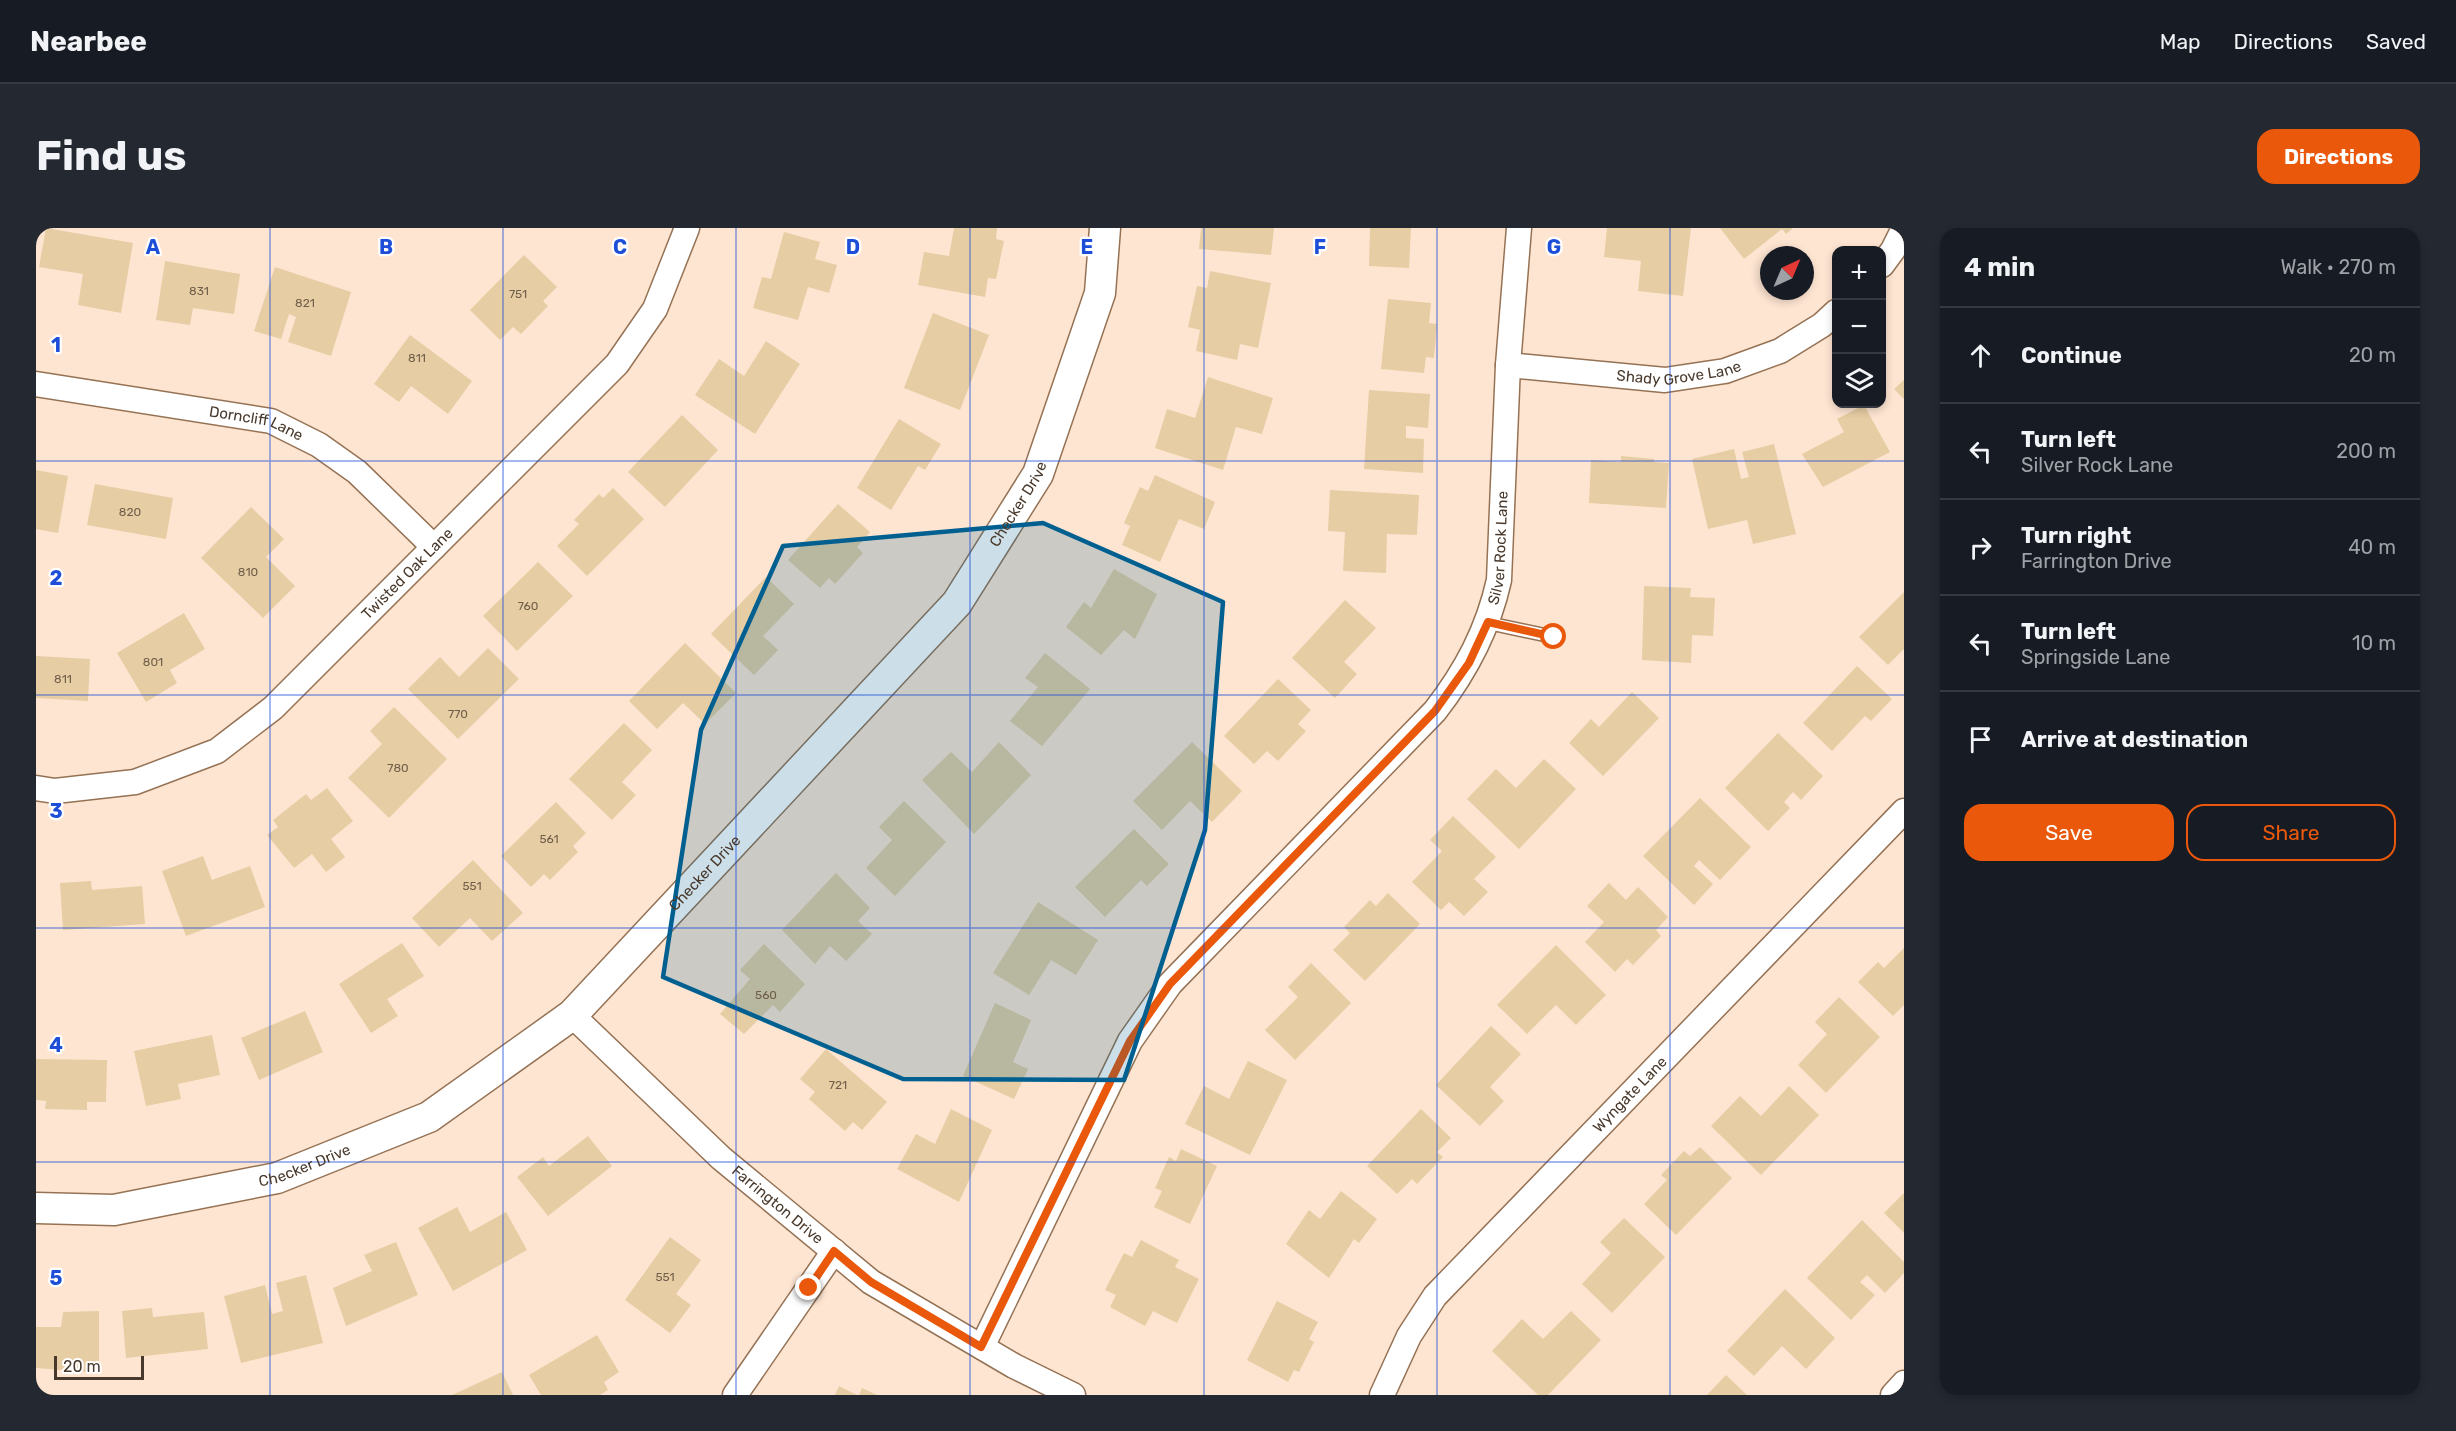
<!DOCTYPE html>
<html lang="en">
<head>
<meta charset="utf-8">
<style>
	:root { --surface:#171b24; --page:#242831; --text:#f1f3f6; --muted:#9ea1a6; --line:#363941; --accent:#ea580c }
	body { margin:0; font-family:Rubik,sans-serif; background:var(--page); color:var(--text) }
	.controls { position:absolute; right:18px; top:18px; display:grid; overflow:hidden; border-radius:12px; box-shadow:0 3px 9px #0003 }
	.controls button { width:54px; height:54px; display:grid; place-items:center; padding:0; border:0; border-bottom:2px solid var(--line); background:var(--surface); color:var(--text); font:30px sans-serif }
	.compass { position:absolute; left:1724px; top:18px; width:54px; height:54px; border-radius:50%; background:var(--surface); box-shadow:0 3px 9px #0003; rotate:44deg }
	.scale { position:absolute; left:18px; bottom:15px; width:90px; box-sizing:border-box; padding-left:6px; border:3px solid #49392c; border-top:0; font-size:16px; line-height:21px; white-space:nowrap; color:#49392c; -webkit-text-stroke:4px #fff; paint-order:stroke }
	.stop { position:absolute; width:18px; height:18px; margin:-14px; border:4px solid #ea580c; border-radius:50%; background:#fff }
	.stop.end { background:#ea580c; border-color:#fff; box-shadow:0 2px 6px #0008 }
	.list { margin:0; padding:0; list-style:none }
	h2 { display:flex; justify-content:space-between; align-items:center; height:78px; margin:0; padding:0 24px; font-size:26px }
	h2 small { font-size:20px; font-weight:400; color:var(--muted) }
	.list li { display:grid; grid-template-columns:39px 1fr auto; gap:18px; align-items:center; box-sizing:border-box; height:96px; padding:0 24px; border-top:2px solid var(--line) }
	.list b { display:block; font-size:22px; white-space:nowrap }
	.list p { margin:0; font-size:20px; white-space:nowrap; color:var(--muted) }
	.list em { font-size:20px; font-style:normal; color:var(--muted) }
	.actions { display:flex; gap:12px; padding:18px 24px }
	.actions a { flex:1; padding:14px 0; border:2px solid var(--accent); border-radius:18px; text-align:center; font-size:21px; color:var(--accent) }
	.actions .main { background:var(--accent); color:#fff }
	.icon { flex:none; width:33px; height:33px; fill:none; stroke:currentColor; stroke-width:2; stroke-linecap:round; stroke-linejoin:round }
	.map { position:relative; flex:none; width:1868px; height:1167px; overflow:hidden; border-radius:18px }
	header { display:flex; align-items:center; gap:36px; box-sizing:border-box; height:84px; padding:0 30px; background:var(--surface); border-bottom:2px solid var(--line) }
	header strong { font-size:28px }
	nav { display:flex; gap:33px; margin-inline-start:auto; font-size:21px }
	.intro { display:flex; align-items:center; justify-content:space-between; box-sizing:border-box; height:144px; padding:0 36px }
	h1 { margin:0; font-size:42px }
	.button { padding:15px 27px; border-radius:18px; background:var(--accent); color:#fff; font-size:21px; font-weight:700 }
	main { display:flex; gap:36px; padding:0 36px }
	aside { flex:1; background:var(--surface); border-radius:18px; box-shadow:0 3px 9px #0003 }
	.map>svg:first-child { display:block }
</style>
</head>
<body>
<header>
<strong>Nearbee</strong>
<nav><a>Map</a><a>Directions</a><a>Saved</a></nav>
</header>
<div class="intro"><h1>Find us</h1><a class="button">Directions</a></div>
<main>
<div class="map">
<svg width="1868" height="1167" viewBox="0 0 1868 1167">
	<rect width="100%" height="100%" fill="#fee5d2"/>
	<path fill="#e6cda3" d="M10 0 97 15 85 85 42 77 47 46 3 39Z
		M918 0H961L960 11 968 13 960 51 952 50 949 69 882 57 888 24 913 28Z
		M1165 0H1238L1235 27 1163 21Z
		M1334 0H1375L1373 40 1333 38Z
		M1571 0H1655L1647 68 1602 63 1605 33 1568 29Z
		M1684 0H1757L1750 6 1746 1 1708 31Z
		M748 4 784 14 779 31 801 37 793 65 772 59 762 92 717 80 726 49 735 51Z
		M488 27 521 59 507 73 512 78 485 106 477 99 464 112 434 82Z
		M129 33 204 46 198 86 157 80 154 97 120 92Z
		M239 39 315 64 295 128 252 114 260 89 253 86 245 111 218 103Z
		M1174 43 1235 55 1222 120 1204 116 1201 132 1160 123 1164 102 1152 99 1161 58 1171 60Z
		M1352 71 1395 75 1393 95 1401 96 1398 130 1390 129 1388 145 1345 141Z
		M897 85 953 107 924 182 868 160Z
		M374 107 436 153 412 186 375 158 363 174 338 156Z
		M730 113 764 136 719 206 659 167 683 131 708 148Z
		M1172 149 1237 170 1226 206 1200 199 1187 242 1119 220 1131 181 1159 190Z
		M1868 152V171L1858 161Z
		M1333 162 1394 166 1392 200 1370 198V210L1388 211 1387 245 1328 241Z
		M1828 177 1854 224 1787 259 1766 226 1808 204 1801 191Z
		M646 187 682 222 629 279 592 244Z
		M863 191 905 216 889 242 882 238 855 282 821 260Z
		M1738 216 1760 306 1717 316 1711 292 1672 301 1656 231 1698 221 1705 251 1713 249 1706 224Z
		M1585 228 1618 231V234L1633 235 1630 280 1553 275 1555 232 1585 234Z
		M0 242 32 248 22 305 0 301Z
		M1119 247 1179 274 1168 301 1143 291 1124 334 1086 317 1094 298 1088 295 1104 259 1112 263Z
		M59 256 137 270 130 311 51 297Z
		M577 260 608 291 551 348 521 318 543 296 538 292 563 266 567 270Z
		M1294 262 1383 267 1381 307 1351 306 1350 345 1307 343 1309 304 1292 303Z
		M802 276 834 304 821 319 827 325 799 356 793 350 784 360 752 332Z
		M215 279 248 311 230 329 259 358 227 390 165 330Z
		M502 334 537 368 481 423 447 388Z
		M1078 341 1121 366 1099 411 1088 402 1065 427 1030 399 1048 374 1055 380Z
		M730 349 758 376 727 408 742 422 718 447 675 406Z
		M1608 358 1655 360 1654 369 1679 370 1677 408 1656 407 1655 435 1606 432Z
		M1868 364V421L1852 437 1823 409Z
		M1309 372 1340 400 1308 434 1321 446 1299 470 1256 430Z
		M148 385 169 421 134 442 141 455 110 474 81 425Z
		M649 415 700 465 669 496 647 475 621 501 593 473Z
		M452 420 483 451 422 511 372 461 404 429 423 449Z
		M1009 425 1054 461 1006 518 974 493 1002 459 989 450Z
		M0 428 54 431 52 473 0 470Z
		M1821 438 1856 471 1835 493 1829 488 1796 523 1767 495Z
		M1242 451 1275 482 1262 496 1270 503 1242 533 1231 523 1218 536 1188 508Z
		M1596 464 1623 490 1567 548 1533 515 1555 491 1563 499Z
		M358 479 411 531 353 590 312 550 346 516 334 503Z
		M588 495 616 522 586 554 600 567 576 592 533 551Z
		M1742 505 1787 548 1765 572 1757 564 1748 574 1754 580 1732 603 1689 560Z
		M963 514 995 547 938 606 886 552 915 524 936 544Z
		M1156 514 1206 563 1176 594 1154 573 1126 602 1097 573Z
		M1508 531 1540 561 1483 621 1431 571 1460 541 1480 560Z
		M291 560 317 593 295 611 309 629 290 644 276 626 258 640 231 607 242 599 237 592 270 566 275 572Z
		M1664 570 1715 619 1684 652 1663 632 1658 638 1677 656 1658 677 1607 628Z
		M868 573 910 614 859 668 830 640 856 612 843 599Z
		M520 574 550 605 537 618 542 624 514 652 508 646 495 659 465 628Z
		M1417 588 1460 629 1438 651 1452 664 1428 688 1413 674 1405 682 1376 654 1406 623 1394 612Z
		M1098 601 1133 636 1111 658 1105 652 1069 689 1039 659Z
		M167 628 176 652 214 638 229 679 150 708 126 643Z
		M437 632 487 685 456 713 434 690 403 719 376 690Z
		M800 645 834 680 822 693 836 706 810 733 794 718 779 736 746 702Z
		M55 653 56 662 106 658 109 696 27 702 24 655Z
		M1573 655 1590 672 1602 659 1632 689 1620 702 1625 708 1597 737 1591 731 1579 744 1549 714 1568 694 1551 678Z
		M1352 665 1384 696 1329 753 1297 722 1314 705 1308 699 1334 672 1340 678Z
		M1002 674 1062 712 1040 747 1015 732 993 767 957 745Z
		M366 715 388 748 351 771 362 788 335 805 303 756Z
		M728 716 769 756 744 784 737 777 708 806 684 786 714 751 704 742Z
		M1520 717 1570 767 1540 797 1520 777 1491 806 1461 777Z
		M1868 720V777L1857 788 1822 754 1842 734 1848 740Z
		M1275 735 1315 775 1259 832 1229 802 1262 769 1252 759Z
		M1803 769 1844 809 1790 865 1762 837 1791 806 1779 794Z
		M959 775 995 792 977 834 992 841 978 871 927 848Z
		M269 783 287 824 223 852 205 810Z
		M1455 798 1485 826 1454 859 1468 873 1444 898 1400 857Z
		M176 807 184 847 142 856 145 871 110 878 98 823Z
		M790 821 851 874 826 902 817 894 809 903 773 871 779 864 764 851Z
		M0 831 71 832 70 874H51V882L9 881 10 873 0 872Z
		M1212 833 1251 852 1214 927 1149 896 1168 858 1193 871Z
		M1753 858 1783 887 1725 947 1675 898 1704 868 1725 888Z
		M915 881 956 902 923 974 861 941 880 906 899 916Z
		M1385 881 1415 910 1401 924 1407 929 1381 956 1376 951 1361 966 1331 938Z
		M552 908 576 938 512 988 481 949 507 929 513 938Z
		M1664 919 1696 950 1640 1007 1608 976 1631 952 1625 947 1648 923 1654 928Z
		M1145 921 1181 938 1154 996 1118 979 1126 963 1119 960 1133 929 1140 933Z
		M1305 963 1341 991 1323 1015 1318 1011 1293 1050 1250 1016 1273 982 1284 991Z
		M1868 965V1005L1848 985Z
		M421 979 434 1004 470 984 491 1022 417 1063 382 1000Z
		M1588 990 1629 1029 1576 1085 1546 1056 1575 1025 1564 1014Z
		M1826 992 1868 1034V1045L1849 1065 1831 1047 1824 1054 1839 1067 1815 1092 1771 1050Z
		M634 1009 665 1032 640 1066 655 1077 634 1105 589 1072Z
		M1105 1012 1143 1032 1139 1039 1163 1051 1141 1095 1117 1083 1109 1098 1074 1079 1080 1067 1069 1062 1088 1025 1096 1029Z
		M360 1014 382 1067 310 1098 297 1060 336 1043 328 1027Z
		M270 1047 287 1115 205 1135 188 1068 229 1057 236 1086 247 1083 240 1055Z
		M1749 1061 1799 1110 1770 1141 1746 1118 1718 1148 1691 1123Z
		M1241 1073 1282 1094 1273 1111 1278 1114 1263 1144 1258 1142 1252 1154 1211 1132Z
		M116 1080 117 1089 168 1084 172 1121 90 1130 86 1083Z
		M63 1083V1145L0 1140V1099H25L27 1084Z
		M1535 1083 1565 1112 1512 1167H1502L1456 1123 1486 1091 1507 1111Z
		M561 1107 583 1144 568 1154 572 1162 564 1167H505L493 1147Z
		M466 1144 477 1167H416Z
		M1690 1147 1711 1167H1671Z
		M803 1158 821 1167H799Z
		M826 1160 841 1167H823Z"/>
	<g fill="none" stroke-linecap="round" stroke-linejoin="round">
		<defs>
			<path id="service" d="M1452 395 1518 409"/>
			<g id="minor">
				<path d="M1846 37 1857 22 1868 0"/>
				<path id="s1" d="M1472 137 1629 152 1689 143 1744 123 1786 97 1800 84"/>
				<path id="s2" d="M0 156 235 193 283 217 321 244 398 319"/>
				<path id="s3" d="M0 560 19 563 99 554 181 523 237 480 581 136 619 81 651 0"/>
				<path id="s4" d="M536 787 685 930 835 1054 978 1138 1037 1167"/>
				<path id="s5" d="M946 1119 1094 813 1134 756 1399 483C1430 443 1452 402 1463 352L1472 137 1483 0"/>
				<path d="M699 1167 798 1023"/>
				<path id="s6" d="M1346 1167 1373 1108 1399 1068 1868 583"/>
				<path d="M1857 1167 1868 1155"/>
			</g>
			<g id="tertiary">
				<path id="s7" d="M0 980 78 982 241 950 393 889 536 787 921 375 1002 246 1064 65 1069 0"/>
			</g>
		</defs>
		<use href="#service" stroke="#957254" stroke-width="15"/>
		<use href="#minor" stroke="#957254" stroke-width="27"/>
		<use href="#tertiary" stroke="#957254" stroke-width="33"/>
		<use href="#service" stroke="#fff" stroke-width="12"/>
		<use href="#minor" stroke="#fff" stroke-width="24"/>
		<use href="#tertiary" stroke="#fff" stroke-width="30"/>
	</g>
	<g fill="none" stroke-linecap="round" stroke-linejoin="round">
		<path stroke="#ea580c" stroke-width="8" d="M773 1060 798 1023 835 1054 945 1119 1094 813 1134 756 1399 483 1433 435 1452 394 1518 409"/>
	</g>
	<path fill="#026091" fill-opacity="0.2" stroke="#026091" stroke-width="4.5" stroke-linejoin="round" d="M1007 295 1187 374 1169 602 1088 852 867 851 627 749 665 502 747 318Z"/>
	<path fill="none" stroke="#1d4ed8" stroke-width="1.5" stroke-opacity="0.55" d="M234 0V1167M467 0V1167M700 0V1167M934 0V1167M1168 0V1167M1401 0V1167M1634 0V1167M0 233H1868M0 467H1868M0 700H1868M0 934H1868"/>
	<g text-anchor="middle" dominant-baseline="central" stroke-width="4.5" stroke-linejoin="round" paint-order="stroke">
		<g font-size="12" fill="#705e4a">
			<text x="163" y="63">831</text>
			<text x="482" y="66">751</text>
			<text x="269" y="75">821</text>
			<text x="381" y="130">811</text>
			<text x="94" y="284">820</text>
			<text x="212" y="344">810</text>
			<text x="492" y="378">760</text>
			<text x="117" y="434">801</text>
			<text x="27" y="451">811</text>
			<text x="422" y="486">770</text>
			<text x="362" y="540">780</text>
			<text x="513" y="611">561</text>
			<text x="436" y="658">551</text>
			<text x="730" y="767">560</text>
			<text x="802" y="857">721</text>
			<text x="629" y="1049">551</text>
		</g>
		<g font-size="15" fill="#49392c" stroke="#fff">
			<text stroke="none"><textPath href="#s1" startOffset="172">Shady Grove Lane</textPath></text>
			<text stroke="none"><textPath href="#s2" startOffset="224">Dorncliff Lane</textPath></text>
			<text stroke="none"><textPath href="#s7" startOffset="1264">Checker Drive</textPath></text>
			<text stroke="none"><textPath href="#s5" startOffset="969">Silver Rock Lane</textPath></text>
			<text stroke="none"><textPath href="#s3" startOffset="448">Twisted Oak Lane</textPath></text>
			<text stroke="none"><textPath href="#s7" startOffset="778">Checker Drive</textPath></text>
			<text stroke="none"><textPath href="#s6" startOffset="393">Wyngate Lane</textPath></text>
			<text stroke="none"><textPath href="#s7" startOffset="274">Checker Drive</textPath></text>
			<text stroke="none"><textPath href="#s4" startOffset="280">Farrington Drive</textPath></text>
		</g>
	</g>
	<g font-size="20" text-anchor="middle" font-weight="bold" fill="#1d4ed8" stroke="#fff" stroke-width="4.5" stroke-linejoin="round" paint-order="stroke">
		<text x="117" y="26">A</text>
		<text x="350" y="26">B</text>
		<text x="584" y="26">C</text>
		<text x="817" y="26">D</text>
		<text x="1051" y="26">E</text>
		<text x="1284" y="26">F</text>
		<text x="1518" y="26">G</text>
		<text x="20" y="124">1</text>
		<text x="20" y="357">2</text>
		<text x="20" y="590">3</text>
		<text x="20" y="824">4</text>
		<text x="20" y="1057">5</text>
	</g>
</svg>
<div class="controls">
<button>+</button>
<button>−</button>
<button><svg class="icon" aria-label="layers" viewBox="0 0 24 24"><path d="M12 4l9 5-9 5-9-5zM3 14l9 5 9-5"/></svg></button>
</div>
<svg class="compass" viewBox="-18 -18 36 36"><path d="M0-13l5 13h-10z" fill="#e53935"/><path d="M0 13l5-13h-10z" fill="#9ea1a6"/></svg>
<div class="scale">20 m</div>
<div class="stop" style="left:1518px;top:409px"></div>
<div class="stop end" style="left:773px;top:1060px"></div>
</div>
<aside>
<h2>4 min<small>Walk · 270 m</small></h2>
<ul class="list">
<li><svg class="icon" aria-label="ahead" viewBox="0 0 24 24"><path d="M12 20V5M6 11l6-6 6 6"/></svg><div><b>Continue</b></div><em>20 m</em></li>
<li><svg class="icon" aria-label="left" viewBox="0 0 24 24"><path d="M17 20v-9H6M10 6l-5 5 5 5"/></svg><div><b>Turn left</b><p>Silver Rock Lane</p></div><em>200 m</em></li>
<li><svg class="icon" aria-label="right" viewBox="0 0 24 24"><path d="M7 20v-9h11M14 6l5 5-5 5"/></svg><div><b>Turn right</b><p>Farrington Drive</p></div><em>40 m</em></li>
<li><svg class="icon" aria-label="left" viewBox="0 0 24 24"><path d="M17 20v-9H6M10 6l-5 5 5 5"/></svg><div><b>Turn left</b><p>Springside Lane</p></div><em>10 m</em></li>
<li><svg class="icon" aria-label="arrive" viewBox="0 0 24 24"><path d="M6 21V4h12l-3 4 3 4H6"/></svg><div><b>Arrive at destination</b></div></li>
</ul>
<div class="actions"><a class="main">Save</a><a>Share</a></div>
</aside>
</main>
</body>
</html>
